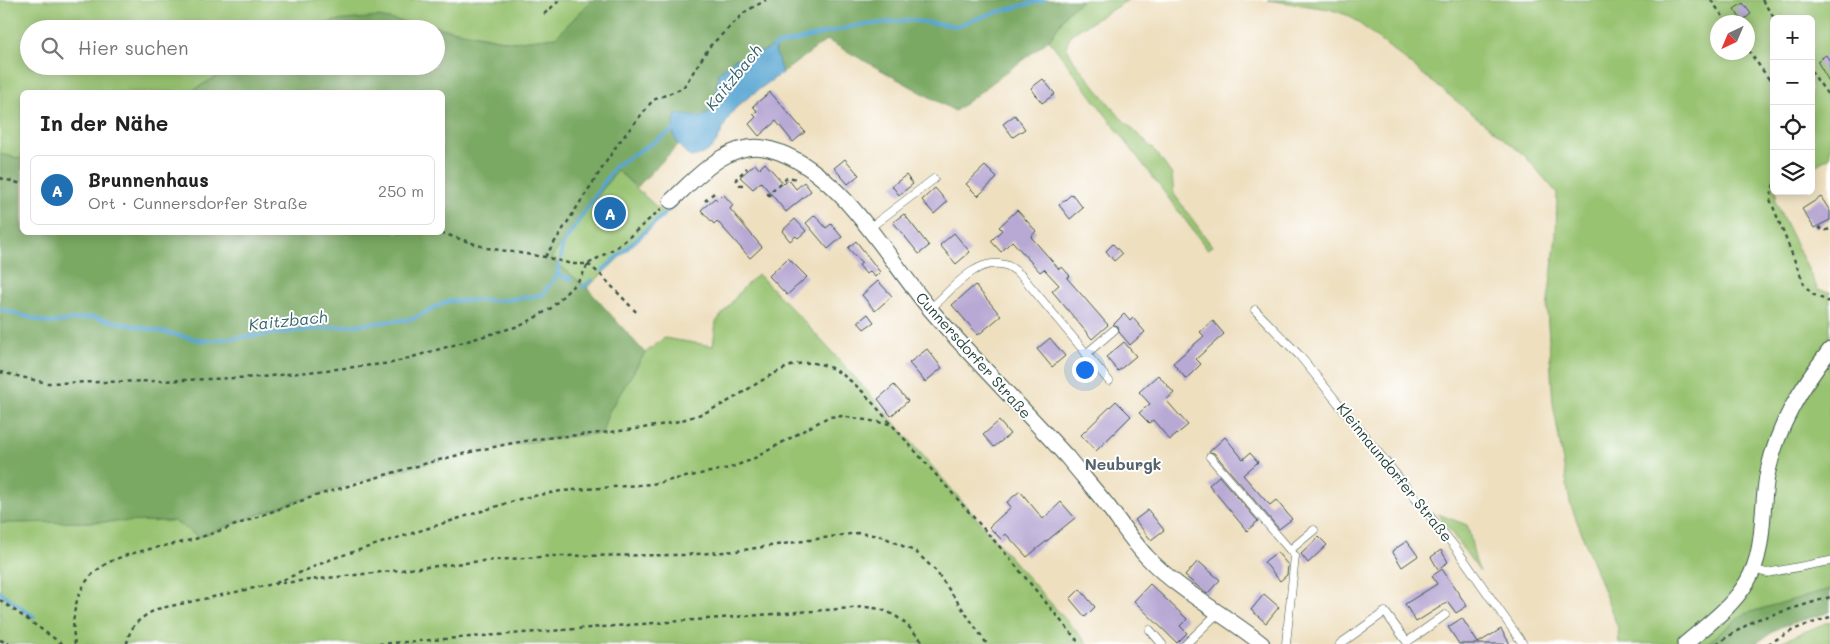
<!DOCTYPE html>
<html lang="de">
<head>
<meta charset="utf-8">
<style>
	:root { --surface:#fff; --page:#f6f6f6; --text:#222; --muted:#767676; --line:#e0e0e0; --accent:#1f6fb2 }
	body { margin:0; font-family:Mali,sans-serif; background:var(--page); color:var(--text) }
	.controls { position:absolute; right:15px; top:15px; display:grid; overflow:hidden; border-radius:8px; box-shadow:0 2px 12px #0003 }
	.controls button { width:45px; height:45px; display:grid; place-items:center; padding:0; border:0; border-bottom:1px solid var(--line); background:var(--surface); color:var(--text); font:25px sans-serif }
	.compass { position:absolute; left:1710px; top:15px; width:45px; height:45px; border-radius:50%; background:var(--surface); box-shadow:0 2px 12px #0003; rotate:224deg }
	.you { position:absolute; left:1084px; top:369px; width:18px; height:18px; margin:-12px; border:4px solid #fff; border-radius:50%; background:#1a73e8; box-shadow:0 0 0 8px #1a73e833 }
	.badge { display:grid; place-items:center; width:32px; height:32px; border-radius:50%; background:var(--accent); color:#fff; font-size:16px; font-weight:700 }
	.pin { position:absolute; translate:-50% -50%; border:2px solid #fff; box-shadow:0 1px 5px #0006 }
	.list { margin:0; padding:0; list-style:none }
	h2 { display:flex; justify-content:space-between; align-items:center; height:65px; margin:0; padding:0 20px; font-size:21px }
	h2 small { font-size:16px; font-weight:400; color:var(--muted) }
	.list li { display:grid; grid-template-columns:32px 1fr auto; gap:15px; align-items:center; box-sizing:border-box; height:70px; margin:0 10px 10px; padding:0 10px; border:1px solid var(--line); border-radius:8px }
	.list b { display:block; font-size:19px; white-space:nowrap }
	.list p { margin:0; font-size:16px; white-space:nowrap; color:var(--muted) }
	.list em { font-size:16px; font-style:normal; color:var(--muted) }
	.icon { flex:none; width:28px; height:28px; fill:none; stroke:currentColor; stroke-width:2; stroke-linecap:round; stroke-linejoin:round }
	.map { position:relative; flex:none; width:1830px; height:644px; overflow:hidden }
	.search { position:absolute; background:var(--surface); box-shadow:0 2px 12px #0003; left:20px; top:20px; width:425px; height:55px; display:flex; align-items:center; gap:12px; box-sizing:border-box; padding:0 18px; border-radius:28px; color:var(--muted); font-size:19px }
	.panel { position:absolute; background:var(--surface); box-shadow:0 2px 12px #0003; left:20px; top:90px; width:425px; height:145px; border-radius:8px }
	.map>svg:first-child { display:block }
</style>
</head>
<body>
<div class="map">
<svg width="1830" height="644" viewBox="0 0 1830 644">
	<rect width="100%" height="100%" fill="#fff"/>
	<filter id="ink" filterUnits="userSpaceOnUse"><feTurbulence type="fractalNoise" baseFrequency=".02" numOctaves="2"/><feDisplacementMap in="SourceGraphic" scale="10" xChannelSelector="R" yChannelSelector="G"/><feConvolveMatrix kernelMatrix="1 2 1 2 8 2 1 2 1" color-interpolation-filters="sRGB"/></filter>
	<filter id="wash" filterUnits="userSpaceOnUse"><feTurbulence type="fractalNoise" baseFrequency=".0096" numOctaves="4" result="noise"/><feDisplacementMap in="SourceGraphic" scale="20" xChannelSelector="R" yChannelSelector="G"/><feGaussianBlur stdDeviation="1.12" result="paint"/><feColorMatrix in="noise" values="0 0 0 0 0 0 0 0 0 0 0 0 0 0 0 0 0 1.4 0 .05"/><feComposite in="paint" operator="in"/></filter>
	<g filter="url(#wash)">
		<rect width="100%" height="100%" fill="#eedfbf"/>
		<path fill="#98c371" stroke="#5c8052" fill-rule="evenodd" d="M0 0H592L556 37 513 42 434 26 334 21 310 29H29V66H235L190 92H22V159L0 154Z
			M1083 0H1128L1071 34 1066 46 1075 62 1119 116 1156 152 1172 175 1174 194 1212 246 1207 249 1049 40 1068 11Z
			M1268 0H1830V157L1811 168V19H1774V191H1777L1775 201 1818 290 1830 292V589L1744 614 1706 644H1619L1618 628 1570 503 1553 403 1547 309 1556 237 1557 193 1524 155 1350 16 1329 9ZM1718 22H1748V52H1718Z
			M617 170 665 215 587 288 551 258Z
			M758 274C875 391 975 523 1088 644H0V523L174 521 199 537C327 487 464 445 602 433L608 413 645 353 664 338 713 346 716 322 743 288Z
			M1438 514 1467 525C1473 543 1472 555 1480 572Z
			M1830 621V644H1776Z"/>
		<path fill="#7aa963" stroke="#4c734c" d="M592 0H1083L1068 11 1049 40 955 111 827 40 782 73 774 46 752 57 735 59 718 73 715 108 672 130 678 145 637 187 617 170 551 258 587 288 645 353 608 413 602 433C465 445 327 487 199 537L174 521 0 523V154L22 159V232H442V92H190L235 66H436V29H310L334 21 378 17 513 42 556 37Z
			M1830 589V612L1780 627 1755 644H1706L1744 614Z"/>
		<path fill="#59a6d2" stroke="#3c7283" d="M774 46 782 73C767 84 751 94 738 106 717 125 725 153 690 157 674 141 670 136 676 114L701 117 715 108 718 73 735 59 752 57Z"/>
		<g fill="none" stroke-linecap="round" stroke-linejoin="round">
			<path stroke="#59a6d2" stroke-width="4" d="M772 49 774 46 854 26 909 20 956 26 987 15 1044 0
				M561 258 562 246 615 166 675 129
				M603 270 674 205
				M557 275 571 279
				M583 287 592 280
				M0 309 49 323 93 317 205 341 412 319 448 301 505 300 542 295 557 275 559 264
				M0 592 34 617"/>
		</g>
		<g id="blocks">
			<path fill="#b8a9d4" d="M1743 3 1751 14 1742 21 1734 9Z
				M1826 55 1830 61V83L1817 61Z
				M1043 79 1055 94 1042 103 1031 88Z
				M770 92 805 132 793 142 776 121 759 136 749 124 756 117 753 114 757 111 753 106Z
				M1015 115 1025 129 1013 137 1003 124Z
				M845 159 859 175 848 184 834 168Z
				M765 163 784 184 789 180 796 189 804 182 811 191 786 212 761 182 753 189 740 177 755 164 759 169Z
				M985 166 997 178 978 196 966 184Z
				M906 175 913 184 899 195 892 186Z
				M935 188 947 202 934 214 922 200Z
				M723 194 733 205 730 209 762 247 750 258 717 221 714 224 701 210 715 198 717 200Z
				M1072 194 1083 208 1070 219 1059 205Z
				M1821 197 1830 211V220L1814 228 1802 209Z
				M602 213a8 8 0 1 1 16 0a8 8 0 1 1-16 0Z
				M1017 210 1036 231 1031 237 1059 269 1062 267 1070 276 1067 278 1108 325 1092 339 1052 291 1059 285 1044 269 1040 272 1012 241 1001 252 991 241 1002 230 999 227Z
				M904 214 929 246 919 254 893 222Z
				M815 215 826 228 831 224 842 237 828 249 806 223Z
				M795 219 806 231 798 238 796 236 790 241 782 231Z
				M954 233 970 252 956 264 940 245Z
				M856 241 880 272 875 277 870 271 866 274 859 265 862 263 848 248Z
				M1113 244 1122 254 1114 261 1106 251Z
				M788 258 807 277 787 295 769 276Z
				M878 281 892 296 875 311 862 295Z
				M975 285 1001 316 978 335 952 305Z
				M868 314 874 322 864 329 858 322Z
				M1124 314 1130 321 1133 318 1145 332 1130 345 1119 332 1118 326 1113 325Z
				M1213 321 1224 334 1196 359 1201 364 1186 379 1173 363 1204 336 1200 332Z
				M1050 338 1065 356 1052 367 1037 349Z
				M1124 342 1136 356 1118 371 1106 357Z
				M927 349 942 368 925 382 909 363Z
				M1158 375 1174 393 1166 400 1188 425 1170 440 1153 420 1149 423 1139 413 1150 404 1139 392Z
				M894 385 908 401 891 416 878 399Z
				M1116 401 1131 416 1096 451 1081 435Z
				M999 421 1010 434 994 447 983 435Z
				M1225 437 1243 459 1250 453 1258 462 1243 475 1265 500 1270 505 1276 500 1292 519 1279 529 1214 453 1209 452Z
				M1219 476 1258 521 1247 531 1209 485Z
				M1020 491 1043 519 1061 502 1075 518 1027 557 1006 534 1001 539 989 527 1011 507 1007 502Z
				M1148 510 1164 530 1151 540 1135 520Z
				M1319 537 1327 545 1308 563 1301 554Z
				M1407 541 1418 556 1402 567 1392 551Z
				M1441 550 1448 562 1438 569 1431 557Z
				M1277 552 1288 565 1287 575 1280 581 1264 562Z
				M1198 561 1220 580 1207 594 1185 576Z
				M1442 569 1467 606 1456 613 1448 602 1416 622 1405 604 1437 584 1432 576Z
				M1150 584 1187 619 1180 626 1187 633 1177 643 1134 601Z
				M1080 589 1095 607 1085 617 1070 599Z
				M1264 594 1279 607 1266 623 1251 610Z
				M1462 618 1478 643 1501 629 1510 644H1459L1448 627Z"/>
		</g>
	</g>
	<g filter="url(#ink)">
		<use href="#blocks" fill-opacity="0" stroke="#3e5549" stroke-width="1"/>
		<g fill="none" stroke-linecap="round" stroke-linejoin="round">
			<defs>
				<path id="lane" d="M868 229 934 179
					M930 309C951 291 975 257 1005 265 1011 266 1017 272 1022 276L1109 381
					M1255 310 1299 355 1455 547 1523 644
					M1086 354 1114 330
					M1210 457 1295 556 1286 644
					M1290 550 1314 530
					M1753 569 1767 573 1830 561
					M1150 630 1162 644
					M1186 644 1219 612
					M1340 644 1385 612 1407 642 1445 615"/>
				<path id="street" d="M671 201C696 178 730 138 769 149 839 167 885 256 930 309 974 360 1022 407 1067 457 1080 473 1094 489 1107 505 1120 522 1132 541 1147 557 1180 592 1225 614 1262 644
					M1685 644C1707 625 1732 607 1747 582 1767 549 1760 507 1768 471 1778 425 1802 386 1830 350"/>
			</defs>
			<use href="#lane" stroke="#3e5549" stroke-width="9"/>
			<use href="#street" stroke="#3e5549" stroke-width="17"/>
			<path stroke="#3e5549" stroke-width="2.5" stroke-dasharray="4 4" stroke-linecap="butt" d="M1711 0 1727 22
				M1762 0 1775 19
				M544 14 560 0
				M1748 50 1774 86
				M1811 71 1830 98
				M0 178 22 184
				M1774 184 1770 199 1804 284 1812 294 1830 302
				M743 185H740L736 179 747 168
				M770 196 768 194 788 177 797 179
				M705 201 715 192
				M1819 227 1823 231 1830 229
				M433 232 445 234 487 248 545 257 572 264H588L620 245 661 209
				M545 257 617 145 653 100 683 88 710 46 745 12 766 0
				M588 264 601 275 638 314
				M0 372 47 383 158 381 261 377 392 363 522 325 550 309 581 278 588 264
				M276 583 334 558 523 498 561 491 652 484 729 468 751 460 828 417 841 416 890 424
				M0 600 62 644
				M0 640 10 644
				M75 644C70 616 76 585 100 568 124 550 169 547 198 538 245 523 290 503 338 489 405 469 477 447 546 438 564 436 582 435 600 433 641 429 685 424 721 405 746 393 778 365 805 363 829 361 847 377 863 392L1006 554 1080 644
				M127 644C129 626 141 617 157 609L273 584 482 561 553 556 684 555 736 551 857 533 881 536 916 552 936 571 987 644
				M379 644 865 607C895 609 905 623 925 644
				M1716 644 1755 620 1830 597
				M1768 644 1795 629 1830 617"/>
			<use href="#lane" stroke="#fff" stroke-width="8"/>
			<use href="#street" stroke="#fff" stroke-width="15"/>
		</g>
	</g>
	<g text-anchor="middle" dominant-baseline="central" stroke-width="4" stroke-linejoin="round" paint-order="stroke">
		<g font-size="15" fill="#1f3d34" stroke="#fff">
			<text transform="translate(974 355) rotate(48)">Cunnersdorfer Straße</text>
			<text transform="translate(1395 472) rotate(51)">Kleinnaundorfer Straße</text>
		</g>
		<g font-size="16" font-style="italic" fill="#33626b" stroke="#fff">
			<text transform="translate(733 77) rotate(-51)">Kaitzbach</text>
			<text transform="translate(288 320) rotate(-6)">Kaitzbach</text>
		</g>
		<g font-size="16" font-weight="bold" fill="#55636c" stroke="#fff">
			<text x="1123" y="463">Neuburgk</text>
		</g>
	</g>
</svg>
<div class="controls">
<button>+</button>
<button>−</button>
<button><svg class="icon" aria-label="locate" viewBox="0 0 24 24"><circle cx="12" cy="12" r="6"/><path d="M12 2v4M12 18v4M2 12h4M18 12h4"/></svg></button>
<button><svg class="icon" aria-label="layers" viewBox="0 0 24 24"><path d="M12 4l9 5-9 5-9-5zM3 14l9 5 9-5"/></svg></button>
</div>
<svg class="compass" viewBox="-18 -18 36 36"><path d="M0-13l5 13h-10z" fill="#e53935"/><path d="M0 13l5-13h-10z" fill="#767676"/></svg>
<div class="you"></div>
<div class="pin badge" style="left:610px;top:213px">A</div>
<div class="search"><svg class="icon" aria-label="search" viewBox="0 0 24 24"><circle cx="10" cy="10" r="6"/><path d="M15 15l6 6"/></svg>Hier suchen</div>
<section class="panel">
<h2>In der Nähe<small></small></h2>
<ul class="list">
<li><span class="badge">A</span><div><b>Brunnenhaus</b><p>Ort · Cunnersdorfer Straße</p></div><em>250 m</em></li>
</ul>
</section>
</div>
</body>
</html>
